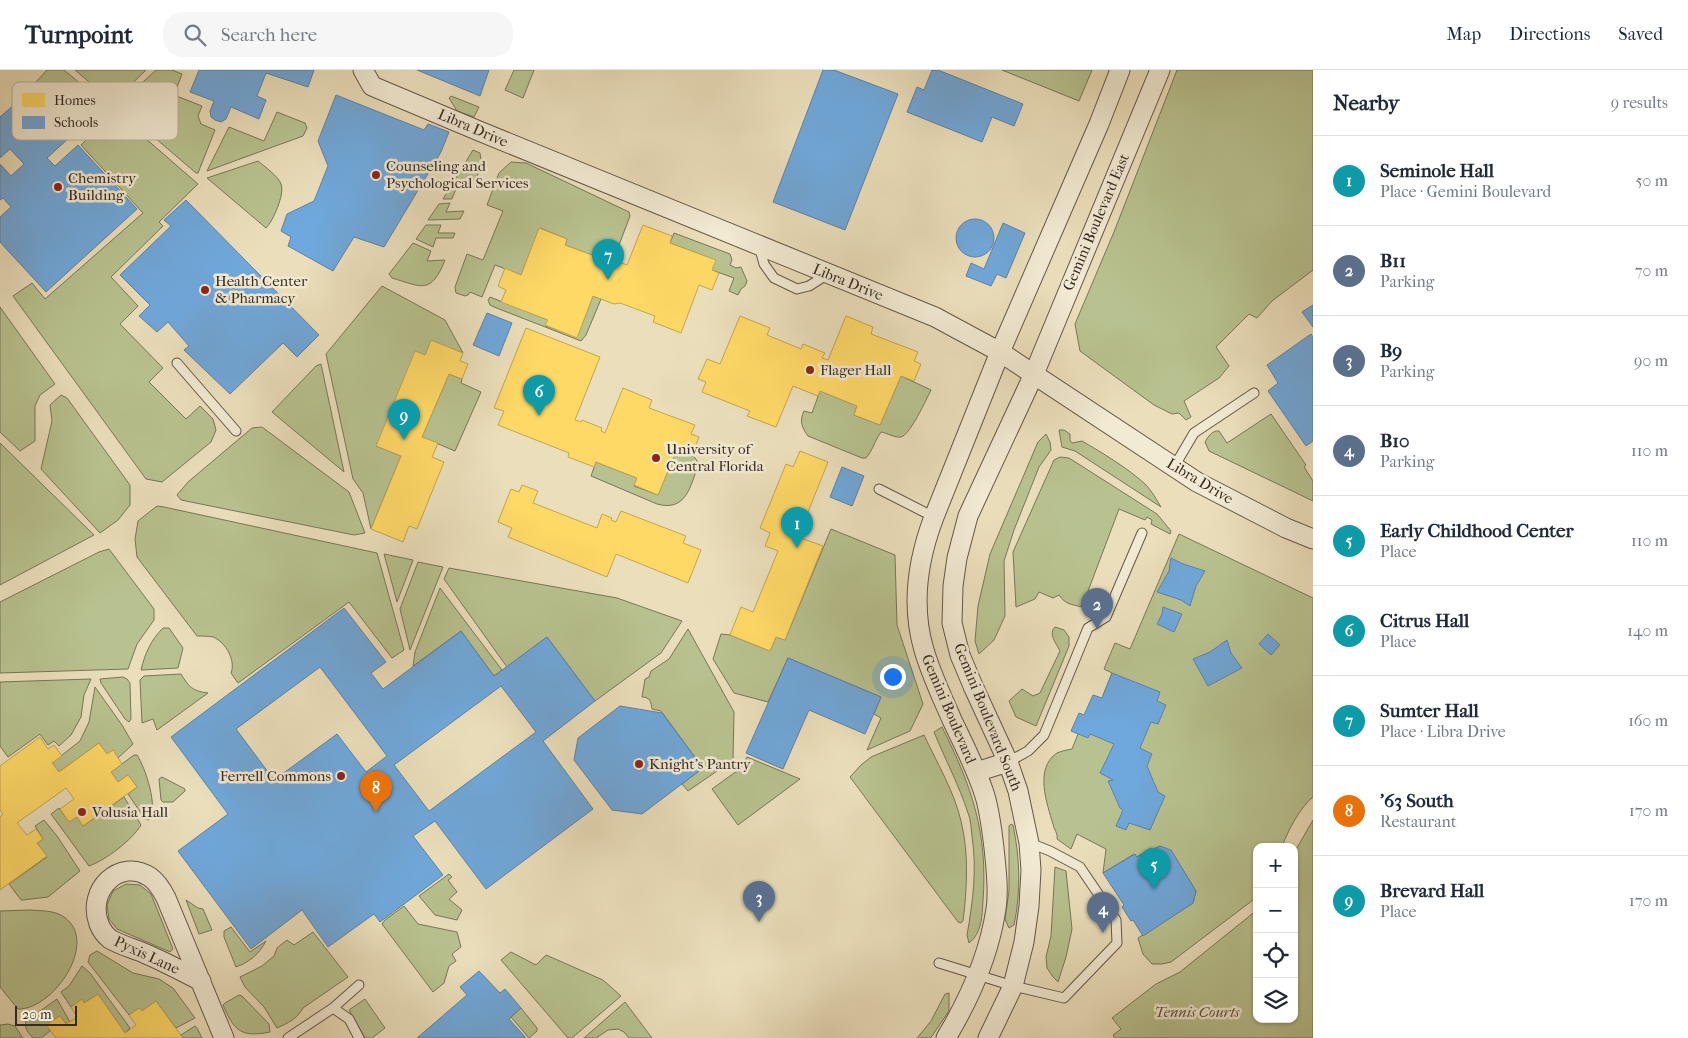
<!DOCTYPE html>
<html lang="en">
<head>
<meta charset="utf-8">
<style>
	:root { --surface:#fff; --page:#f6f6f7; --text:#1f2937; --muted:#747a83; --line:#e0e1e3; --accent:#8f2418 }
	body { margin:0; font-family:"IM FELL French Canon",serif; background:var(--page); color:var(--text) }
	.controls { position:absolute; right:15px; bottom:15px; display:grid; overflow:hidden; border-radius:10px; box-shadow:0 1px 4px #0004 }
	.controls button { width:45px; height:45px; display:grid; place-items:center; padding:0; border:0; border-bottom:1px solid var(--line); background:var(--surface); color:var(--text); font:25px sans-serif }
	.scale { position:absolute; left:15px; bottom:12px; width:62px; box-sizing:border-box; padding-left:5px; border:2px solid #372924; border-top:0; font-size:14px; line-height:18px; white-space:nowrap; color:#372924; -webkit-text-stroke:4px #f2ead3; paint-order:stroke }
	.you { position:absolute; left:892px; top:606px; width:18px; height:18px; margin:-12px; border:4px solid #fff; border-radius:50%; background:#1a73e8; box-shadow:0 0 0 8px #1a73e833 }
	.badge { display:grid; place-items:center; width:32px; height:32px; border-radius:50%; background:var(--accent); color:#fff; font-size:16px; font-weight:700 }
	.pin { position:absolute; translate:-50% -41px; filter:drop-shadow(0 1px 2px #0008) }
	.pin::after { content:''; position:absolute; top:26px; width:18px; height:15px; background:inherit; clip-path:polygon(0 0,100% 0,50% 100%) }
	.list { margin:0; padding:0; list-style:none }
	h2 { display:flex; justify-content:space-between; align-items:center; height:65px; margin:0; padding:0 20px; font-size:21px }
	h2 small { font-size:16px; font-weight:400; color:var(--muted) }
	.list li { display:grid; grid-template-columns:32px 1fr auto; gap:15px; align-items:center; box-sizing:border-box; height:90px; padding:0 20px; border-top:1px solid var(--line) }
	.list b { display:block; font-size:19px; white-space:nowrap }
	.list p { margin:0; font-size:16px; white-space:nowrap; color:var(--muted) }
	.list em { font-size:16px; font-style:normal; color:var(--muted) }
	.icon { flex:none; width:28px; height:28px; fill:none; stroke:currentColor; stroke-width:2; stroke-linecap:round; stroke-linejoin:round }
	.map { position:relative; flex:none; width:1313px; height:968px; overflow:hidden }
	header { display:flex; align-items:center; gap:30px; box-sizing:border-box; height:70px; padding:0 25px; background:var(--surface); border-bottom:1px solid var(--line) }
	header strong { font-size:24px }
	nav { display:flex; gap:28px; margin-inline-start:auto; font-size:18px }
	.search { width:350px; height:45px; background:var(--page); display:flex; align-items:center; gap:12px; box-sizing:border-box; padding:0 18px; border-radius:20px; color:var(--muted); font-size:19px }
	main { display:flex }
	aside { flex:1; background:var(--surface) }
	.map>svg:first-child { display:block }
</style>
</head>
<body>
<header>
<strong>Turnpoint</strong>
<div class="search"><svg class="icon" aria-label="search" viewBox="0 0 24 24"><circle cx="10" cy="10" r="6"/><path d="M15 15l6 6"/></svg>Search here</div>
<nav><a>Map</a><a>Directions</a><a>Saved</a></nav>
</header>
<main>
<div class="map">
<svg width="1313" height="968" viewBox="0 0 1313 968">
	<rect width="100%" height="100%" fill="#ebdfbb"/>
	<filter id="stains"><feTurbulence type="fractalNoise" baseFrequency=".004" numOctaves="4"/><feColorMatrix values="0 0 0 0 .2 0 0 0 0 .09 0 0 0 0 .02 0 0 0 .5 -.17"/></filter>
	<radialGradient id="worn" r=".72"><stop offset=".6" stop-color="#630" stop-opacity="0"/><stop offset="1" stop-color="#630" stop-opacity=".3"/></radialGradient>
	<path fill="#b8c290" stroke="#78765a" d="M47 0H64L93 24 69 49 35 13Z
		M75 0H146L116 29H109Z
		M156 0H172L182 4 174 25 202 36 198 46 201 54 215 60 198 103H196L120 38 121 32Z
		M514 0H534L523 28 505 20Z
		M1002 0H1092L1079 31Z
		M1177 0H1313V200L1272 231 1257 248 1249 244 1216 277 1229 296 1219 308 1184 331 1191 347 1186 350 1179 343 1172 344 1154 335 1080 281 1075 254 1114 162Z
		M451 26 479 37 474 47 457 41 449 28Z
		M115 42 198 114 159 152 163 156 111 207 138 236 120 254 163 298 149 312 186 349 200 336 213 349 216 360 211 372 162 412 146 409 13 226 32 213 45 229 143 143 81 75Z
		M277 42 305 53 307 58 303 66 207 101 229 57 264 71Z
		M473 80 480 83 481 90 477 99 479 101 476 109 459 111 452 129H443Z
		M258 91C264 96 279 107 281 114 285 124 273 151 266 158L207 108Z
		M511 92 526 93 629 142 630 146 619 175 608 172 604 186 600 188 565 175 567 169 540 158 521 205 495 195 482 227 470 222 468 225 465 226 456 223 455 217 467 184 483 190 503 141 487 135 499 103Z
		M450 133 446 142 464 141 460 149 428 150 439 134Z
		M426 155H441L438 163H455L453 168H436L433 177 416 169Z
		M674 163 730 184 732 190 730 195 736 198 741 197 747 211 745 216 741 219 738 225 729 221 734 208 712 200 715 190 670 173Z
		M413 173 431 181 427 191 445 190C431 225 422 217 392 208L389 204Z
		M382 216 445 250 463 283 431 271 425 285 376 376 401 386 371 459 363 423 353 409 326 284Z
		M593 226 601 229 586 265 581 271 494 237 490 235 488 230 490 227 548 250 546 256 577 267Z
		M0 237 55 314 40 325 35 336V371L20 381 0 362Z
		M321 294 344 402 272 342 316 296Z
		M449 304 462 309 461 313 481 322 455 381 422 367Z
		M901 306 931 320C926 330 910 365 901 367 895 368 887 363 881 362 875 370 873 380 866 388H862L808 366C802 358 799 351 804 341L812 343 820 321 857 336 854 345 880 355Z
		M61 325 67 328 130 415V435L118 450 100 463 41 399 52 351 50 335Z
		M1271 344 1306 395 1304 397 1313 411V431L1209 381 1205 372C1208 367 1212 360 1219 361L1227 373Z
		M262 357 349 422 365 463 354 465 181 430 177 425 188 412 252 358Z
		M1059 360H1064L1070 364V370L1072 373 1082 371C1101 382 1129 399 1145 414 1152 421 1156 429 1161 437L1075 381 1062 377Z
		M1046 364 1050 372 1051 380 1039 397 1014 460 1004 491 1005 546 994 570 979 584 975 571 978 536 990 484 1038 372Z
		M0 373 94 465 0 515Z
		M677 379C686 382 698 385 698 396 690 417 686 442 657 434L591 406 596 392 637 408 634 416 658 425Z
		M1060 387 1069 388 1157 444 1171 461 1170 464 1151 454 1152 450 1147 447 1145 450 1119 439 1082 537C1071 534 1066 535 1059 525L1053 528 1039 522 1035 529 1016 537 1013 482 1054 390Z
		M157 436 164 437 377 483 404 580 392 588 349 532 238 613 231 603C236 591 226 572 213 567 208 566 202 566 197 566L137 487 135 469 138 451Z
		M831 459 895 485 897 555 923 634 910 661 867 680 881 648 874 644 881 627 788 588 768 632 734 623 713 589 721 564 730 565 770 581 776 567 785 570Z
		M1179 464 1313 528V727C1301 736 1287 762 1282 777H1257V827L1171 892 1162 894H1152L1143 884 1138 868 1193 833 1196 821 1173 784 1160 776 1152 780 1151 778 1137 787 1134 784 1103 803 1106 779 1077 764 1071 779 1057 769C1058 763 1054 760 1053 754 1047 734 1034 698 1057 683 1061 681 1067 680 1072 679L1078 664 1102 628 1112 603 1104 599 1115 573 1130 579Z
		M109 479 154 539V550L137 574 128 599 0 603V532L99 482Z
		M384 484 413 490 397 532Z
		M418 492 443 497 410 580 400 539Z
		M449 498 617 528 682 551 661 583 595 631 547 567 507 597 444 509Z
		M440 518 502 600 494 606 461 561 413 596 415 582Z
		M1055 557 1064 560 1069 567V576L1036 656 1016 647 1009 631 1022 619 1033 626 1040 623 1060 581C1056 573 1048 564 1055 557Z
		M163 558H169L183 578 178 598 141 600C145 583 151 570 163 558Z
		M688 559 734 642 733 690 688 721 682 714 703 698 661 641 652 639C651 632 650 627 642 627L645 609 649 607 651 601 669 589Z
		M181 604C189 617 192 621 208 623L157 660 153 649 142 653 140 610 144 606Z
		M123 607 127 609 130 613 131 649 129 652 125 649 101 613 100 609Z
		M91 609 84 625 81 647 71 665 59 676 54 671 48 675 40 664 8 687 0 676V612Z
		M95 617 122 655 133 674 118 688 107 684 99 673 59 702 52 693 80 671 89 652Z
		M942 657C972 717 988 763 983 831 982 846 982 863 969 873L967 865C973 831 977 800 972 766 971 758 971 750 968 743 959 715 945 689 934 662Z
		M924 665C937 693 954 721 961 751 969 783 967 819 963 851L961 853 958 852 850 707 861 695 871 687Z
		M134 685H137C145 697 159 738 149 750L145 749 128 724 137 717 128 705 118 712 111 702Z
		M747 687 800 709 738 755 712 719 741 698Z
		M162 707 185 719V721L173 732H163L161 730 159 709Z
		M124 727 141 755C132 770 106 790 89 796L51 744 59 738 69 752 77 747 83 756Z
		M44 750 57 766 80 801 48 827 23 830H21L9 814 47 787 37 773 43 769 35 756Z
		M1313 750V968H1115L1113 965 1121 959 1112 948 1156 914 1180 902 1257 840V949H1294V783Z
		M1011 754 1013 755C1020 788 1021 822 1014 855L1009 858 1005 849 1009 821V756Z
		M1055 797 1066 801 1072 859 1066 887 1058 912 1053 907 1047 898 1046 887 1051 866Z
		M449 804 452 807 448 810 457 822 449 829 462 840 457 850 435 845 419 826Z
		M126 814 140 815 151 824 173 879 170 882 117 859 109 849 107 835 113 821Z
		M186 830 198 838 203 839 212 860 199 864Z
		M404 836 418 854 457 862 461 877 452 884 456 891 449 896 444 913 433 922 382 854 385 850Z
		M30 840C41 841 54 840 64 847 100 872 53 940 18 939L0 917V841Z
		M231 857 250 882 266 871C259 884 250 892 236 897L224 867V861Z
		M313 862 348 907 303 938C297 949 288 953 277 958L264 937 245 917 240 907 262 896 274 886 277 878 287 870 294 875Z
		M97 881 133 903 159 909 173 918 195 948 176 958 156 931 142 941 139 938 129 945 88 892 90 885Z
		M511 882 536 895 546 885 603 910 621 926 572 968H568L501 890Z
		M82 896 90 903 130 958 125 963 98 924 84 933 81 930 71 937 61 922 69 916Z
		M949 923V941L932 966 930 968H917L931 951 945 924Z
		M239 925 242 926 269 954 270 962C240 968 234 960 223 935L225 933Z
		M57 929 70 952 66 954 60 946 47 955 50 961 41 968H33C28 962 24 959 26 951Z
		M365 929 385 958 372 968H365L349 940Z
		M625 932 652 968H629L624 962 618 959 608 960 596 968H584Z
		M521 938 537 958V961L529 968 511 947Z
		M8 954 15 956 23 968H0V955Z
		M195 956 197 958 202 968H183L181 965Z"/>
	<path fill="#ffd966" stroke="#c3a452" d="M643 155 672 166 670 173 716 190 712 200 719 203 712 220 699 215 681 263 653 252 655 246 620 233 614 234 593 226 577 268 545 255 548 250 501 232 506 220 498 216 505 198 521 205 539 158 567 169 565 175 600 188 604 186 627 195Z
		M740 246 770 258 767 265 801 279 803 274 825 283 822 288 828 290 846 246 873 257 871 264 918 282 914 291 921 294 914 311 901 306 880 355 854 345 857 336 820 321 818 326 793 316 776 357 747 346 750 341 702 322 706 312 698 309 707 289 720 294Z
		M526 258 600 287 575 350 581 352 582 350 602 358 601 361 605 363 623 318 652 330 649 338 695 355 691 364 699 367 692 385 677 379 658 425 634 415 637 408 596 392 594 397 568 387 569 383 498 355 504 341 494 338Z
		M431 270 463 283 460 291 468 294 462 309 449 304 422 367 438 373 432 387 444 392 417 459 409 456 403 472 371 459 401 386 376 376 415 281 425 285Z
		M800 381 828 392 798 467 823 476 785 570 776 567 770 581 730 565 741 537 753 542 778 481 765 476 770 463 760 458 786 394 793 397Z
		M522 415 538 421 533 433 597 458 602 444 612 448 611 450 616 452 621 441 686 466 683 473 701 480 688 513 616 484 607 507 508 467 512 458 498 452 511 419 519 422Z
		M40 667 48 679 54 675 62 686 52 693 59 702 99 673 107 684 113 680 122 694 111 702 118 712 128 705 137 717 83 756 77 747 69 752 60 739 74 729 66 718 17 753 27 765 36 759 43 769 37 773 47 786 0 820V747L3 744 0 740V696Z
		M98 924 125 963 136 955 129 945 139 938 142 941 156 931 183 968H56L46 955 60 946 66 954 77 947 71 937 82 929 84 933Z"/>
	<path fill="#6fa8dc" stroke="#5e82a5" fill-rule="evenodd" d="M199 0H314L308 17 266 3 257 26 266 30 259 49 231 37 226 49 221 52 215 50 211 47 210 41 214 31 190 22Z
		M417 0H489L480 26Z
		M823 0H834L898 24 845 160 773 132Z
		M932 0H938L1023 34 1014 56 992 47 982 72 907 42 917 17 924 20Z
		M336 25 424 60 428 54 449 62 441 82 384 177 354 167 333 201 288 176 291 167 281 161 287 144 314 131 328 96 318 71Z
		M24 26 37 40 42 35 70 67 47 88 55 96 78 75 137 139 46 222 0 172V147L11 137 3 128 0 130V94L11 106 24 94 10 79 0 88V47Z
		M186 130 319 265 297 287 283 273 230 324 184 280 189 276 168 252 157 262 139 246 150 235 120 205 171 156 164 150Z
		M956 168a19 19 0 1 1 38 0a19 19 0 1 1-38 0Z
		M1003 153 1025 163 1006 208 997 204 991 216 966 206 971 193 984 199Z
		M1313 235V257L1302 242Z
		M487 243 512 253 499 286 473 275Z
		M1311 264 1313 267V371L1306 376 1268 321 1278 313 1267 295Z
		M842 397 864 406 852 436 830 427Z
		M1171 488 1183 494 1205 501 1196 516 1190 536 1181 530 1157 522 1169 501Z
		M1163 537 1182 544 1174 562 1157 554 1162 544Z
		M344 538 386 592 371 603 383 619 461 561 494 606 547 567 595 631 543 671 593 739 486 819 435 751 413 766 443 805 380 852 374 844 328 877 302 840 251 879 178 781 228 744 171 667ZM320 597 387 686 366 702 337 664 274 710 236 659ZM501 616 536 662 429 741 394 695Z
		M1268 564 1280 575 1271 585 1259 574Z
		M1227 570 1231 583 1242 598 1208 616 1193 589 1210 582Z
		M788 588 881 627 865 664 809 640 783 699 746 683Z
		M1112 603 1160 622 1157 631 1166 635 1158 654 1151 652 1140 678 1152 684 1147 696 1158 722 1165 726 1150 760 1129 753 1126 760 1116 756 1123 740 1120 738 1108 711 1113 710 1100 703 1114 674 1090 664 1088 668 1071 661 1079 643 1084 645 1093 625 1102 628Z
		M620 636 662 643 703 698 642 744 612 740 574 690 578 668Z
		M1160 776 1171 780 1196 821 1193 833 1143 866 1133 850 1131 851 1122 837 1124 835 1103 803 1135 784 1137 787 1151 778 1152 780Z
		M479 901 500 923 505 919 521 938 509 949 526 968H417L467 925 460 917Z"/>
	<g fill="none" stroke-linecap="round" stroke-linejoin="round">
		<defs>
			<path id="service" d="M759 176 764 194 774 208 797 219 809 216 828 204
				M177 293 236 361
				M1174 397 1194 363 1254 323
				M879 419 934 447
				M1008 692 1028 681 1044 665 1088 558 1106 547 1142 463
				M939 893 1013 916 1064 928 1117 873 1116 850 1080 797 1050 781 1030 773
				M333 938 349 949 359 968
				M288 968 333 938 359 915"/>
			<path id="minor" d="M363 0 372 16 479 61 935 247 1000 282 1197 412 1286 458 1313 469
				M976 702 1008 692
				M201 911C183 902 165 892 146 884 135 879 120 875 110 869 105 865 101 859 99 854 86 820 120 787 150 807 157 812 162 820 166 828L224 968
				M946 968C970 928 989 886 996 839 999 820 996 798 994 778 992 761 990 743 985 726 977 700 964 675 952 650 942 627 931 604 924 580 911 536 918 489 934 447L1000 282 1099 54 1120 0
				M988 968 1013 916 1024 872 1029 836 1031 800 1029 773 1018 721 1008 692 973 616 960 585 952 553 953 516 957 488 968 446 1034 304 1160 0"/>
		</defs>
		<use href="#service" stroke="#64564a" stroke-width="11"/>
		<use href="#minor" stroke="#64564a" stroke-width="21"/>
		<use href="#service" stroke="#f2ead3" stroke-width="9"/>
		<use href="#minor" stroke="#f2ead3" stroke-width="19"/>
	</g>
	<g fill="#8f2418" stroke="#f2ead3" stroke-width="2">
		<circle cx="376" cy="105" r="5"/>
		<circle cx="58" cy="117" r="5"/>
		<circle cx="205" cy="220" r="5"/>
		<circle cx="810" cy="300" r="5"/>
		<circle cx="656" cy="388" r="5"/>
		<circle cx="639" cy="694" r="5"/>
		<circle cx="341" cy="706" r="5"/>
		<circle cx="82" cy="742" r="5"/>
	</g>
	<g text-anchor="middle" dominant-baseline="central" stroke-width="5" stroke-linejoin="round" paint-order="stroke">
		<g font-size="15" fill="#372924" stroke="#f2ead3">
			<text transform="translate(473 58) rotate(23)">Libra Drive</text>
			<text transform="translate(1096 152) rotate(-67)">Gemini Boulevard East</text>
			<text transform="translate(848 212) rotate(22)">Libra Drive</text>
			<text transform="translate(1200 411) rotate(31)">Libra Drive</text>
			<text transform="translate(949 639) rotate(67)">Gemini Boulevard</text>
			<text transform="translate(988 647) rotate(68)">Gemini Boulevard South</text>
			<text transform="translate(147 885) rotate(25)">Pyxis Lane</text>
		</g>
		<g font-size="15" fill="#372924" stroke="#f2ead3" text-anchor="start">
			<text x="386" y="96">Counseling and<tspan x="386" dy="17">Psychological Services</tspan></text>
			<text x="68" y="108">Chemistry<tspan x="68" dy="17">Building</tspan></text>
			<text x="215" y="211">Health Center<tspan x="215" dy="17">&amp; Pharmacy</tspan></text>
			<text x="820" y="300">Flager Hall</text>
			<text x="666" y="379">University of<tspan x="666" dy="17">Central Florida</tspan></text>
			<text x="649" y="694">Knight's Pantry</text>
			<text x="331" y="706" text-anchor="end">Ferrell Commons</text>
			<text x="92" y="742">Volusia Hall</text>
		</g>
		<g font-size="15" font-style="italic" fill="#574f3f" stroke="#f2ead3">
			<text x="1197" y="942">Tennis Courts</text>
		</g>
	</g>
	<rect x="12" y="12" width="166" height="58" rx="8" fill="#f2ead3" stroke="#bab09e" stroke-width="1"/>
	<rect x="22" y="23" width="23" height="14" fill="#ffd966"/>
	<rect x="22" y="46" width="23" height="13" fill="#6fa8dc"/>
	<g font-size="14" fill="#372924">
		<text x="54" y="35">Homes</text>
		<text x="54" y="57">Schools</text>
	</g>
	<rect width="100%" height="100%" filter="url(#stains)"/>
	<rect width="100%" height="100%" fill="url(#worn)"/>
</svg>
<div class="controls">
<button>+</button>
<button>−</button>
<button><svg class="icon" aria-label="locate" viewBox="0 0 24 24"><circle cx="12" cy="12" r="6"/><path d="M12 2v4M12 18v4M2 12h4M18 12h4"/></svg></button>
<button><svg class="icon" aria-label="layers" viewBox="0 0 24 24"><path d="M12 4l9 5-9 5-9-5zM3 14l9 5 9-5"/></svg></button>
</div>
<div class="scale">20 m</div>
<div class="you"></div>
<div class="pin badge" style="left:797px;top:478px;background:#0f9aa8">1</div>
<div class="pin badge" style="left:1097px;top:559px;background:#5c6f8a">2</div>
<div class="pin badge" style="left:759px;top:852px;background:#5c6f8a">3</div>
<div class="pin badge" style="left:1103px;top:863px;background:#5c6f8a">4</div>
<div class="pin badge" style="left:1154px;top:819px;background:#0f9aa8">5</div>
<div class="pin badge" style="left:539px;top:346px;background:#0f9aa8">6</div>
<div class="pin badge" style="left:608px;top:210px;background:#0f9aa8">7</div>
<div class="pin badge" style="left:376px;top:742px;background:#e8710a">8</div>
<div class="pin badge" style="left:404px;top:370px;background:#0f9aa8">9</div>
</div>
<aside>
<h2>Nearby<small>9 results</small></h2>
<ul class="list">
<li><span class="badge" style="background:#0f9aa8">1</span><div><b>Seminole Hall</b><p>Place · Gemini Boulevard</p></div><em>50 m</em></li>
<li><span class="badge" style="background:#5c6f8a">2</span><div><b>B11</b><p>Parking</p></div><em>70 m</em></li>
<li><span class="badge" style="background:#5c6f8a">3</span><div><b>B9</b><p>Parking</p></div><em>90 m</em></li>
<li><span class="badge" style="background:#5c6f8a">4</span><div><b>B10</b><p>Parking</p></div><em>110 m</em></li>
<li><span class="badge" style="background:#0f9aa8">5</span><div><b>Early Childhood Center</b><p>Place</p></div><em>110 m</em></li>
<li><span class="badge" style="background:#0f9aa8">6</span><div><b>Citrus Hall</b><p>Place</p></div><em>140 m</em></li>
<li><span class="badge" style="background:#0f9aa8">7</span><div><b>Sumter Hall</b><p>Place · Libra Drive</p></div><em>160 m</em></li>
<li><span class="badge" style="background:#e8710a">8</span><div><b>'63 South</b><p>Restaurant</p></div><em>170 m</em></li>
<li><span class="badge" style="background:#0f9aa8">9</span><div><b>Brevard Hall</b><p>Place</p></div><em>170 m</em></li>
</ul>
</aside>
</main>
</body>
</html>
